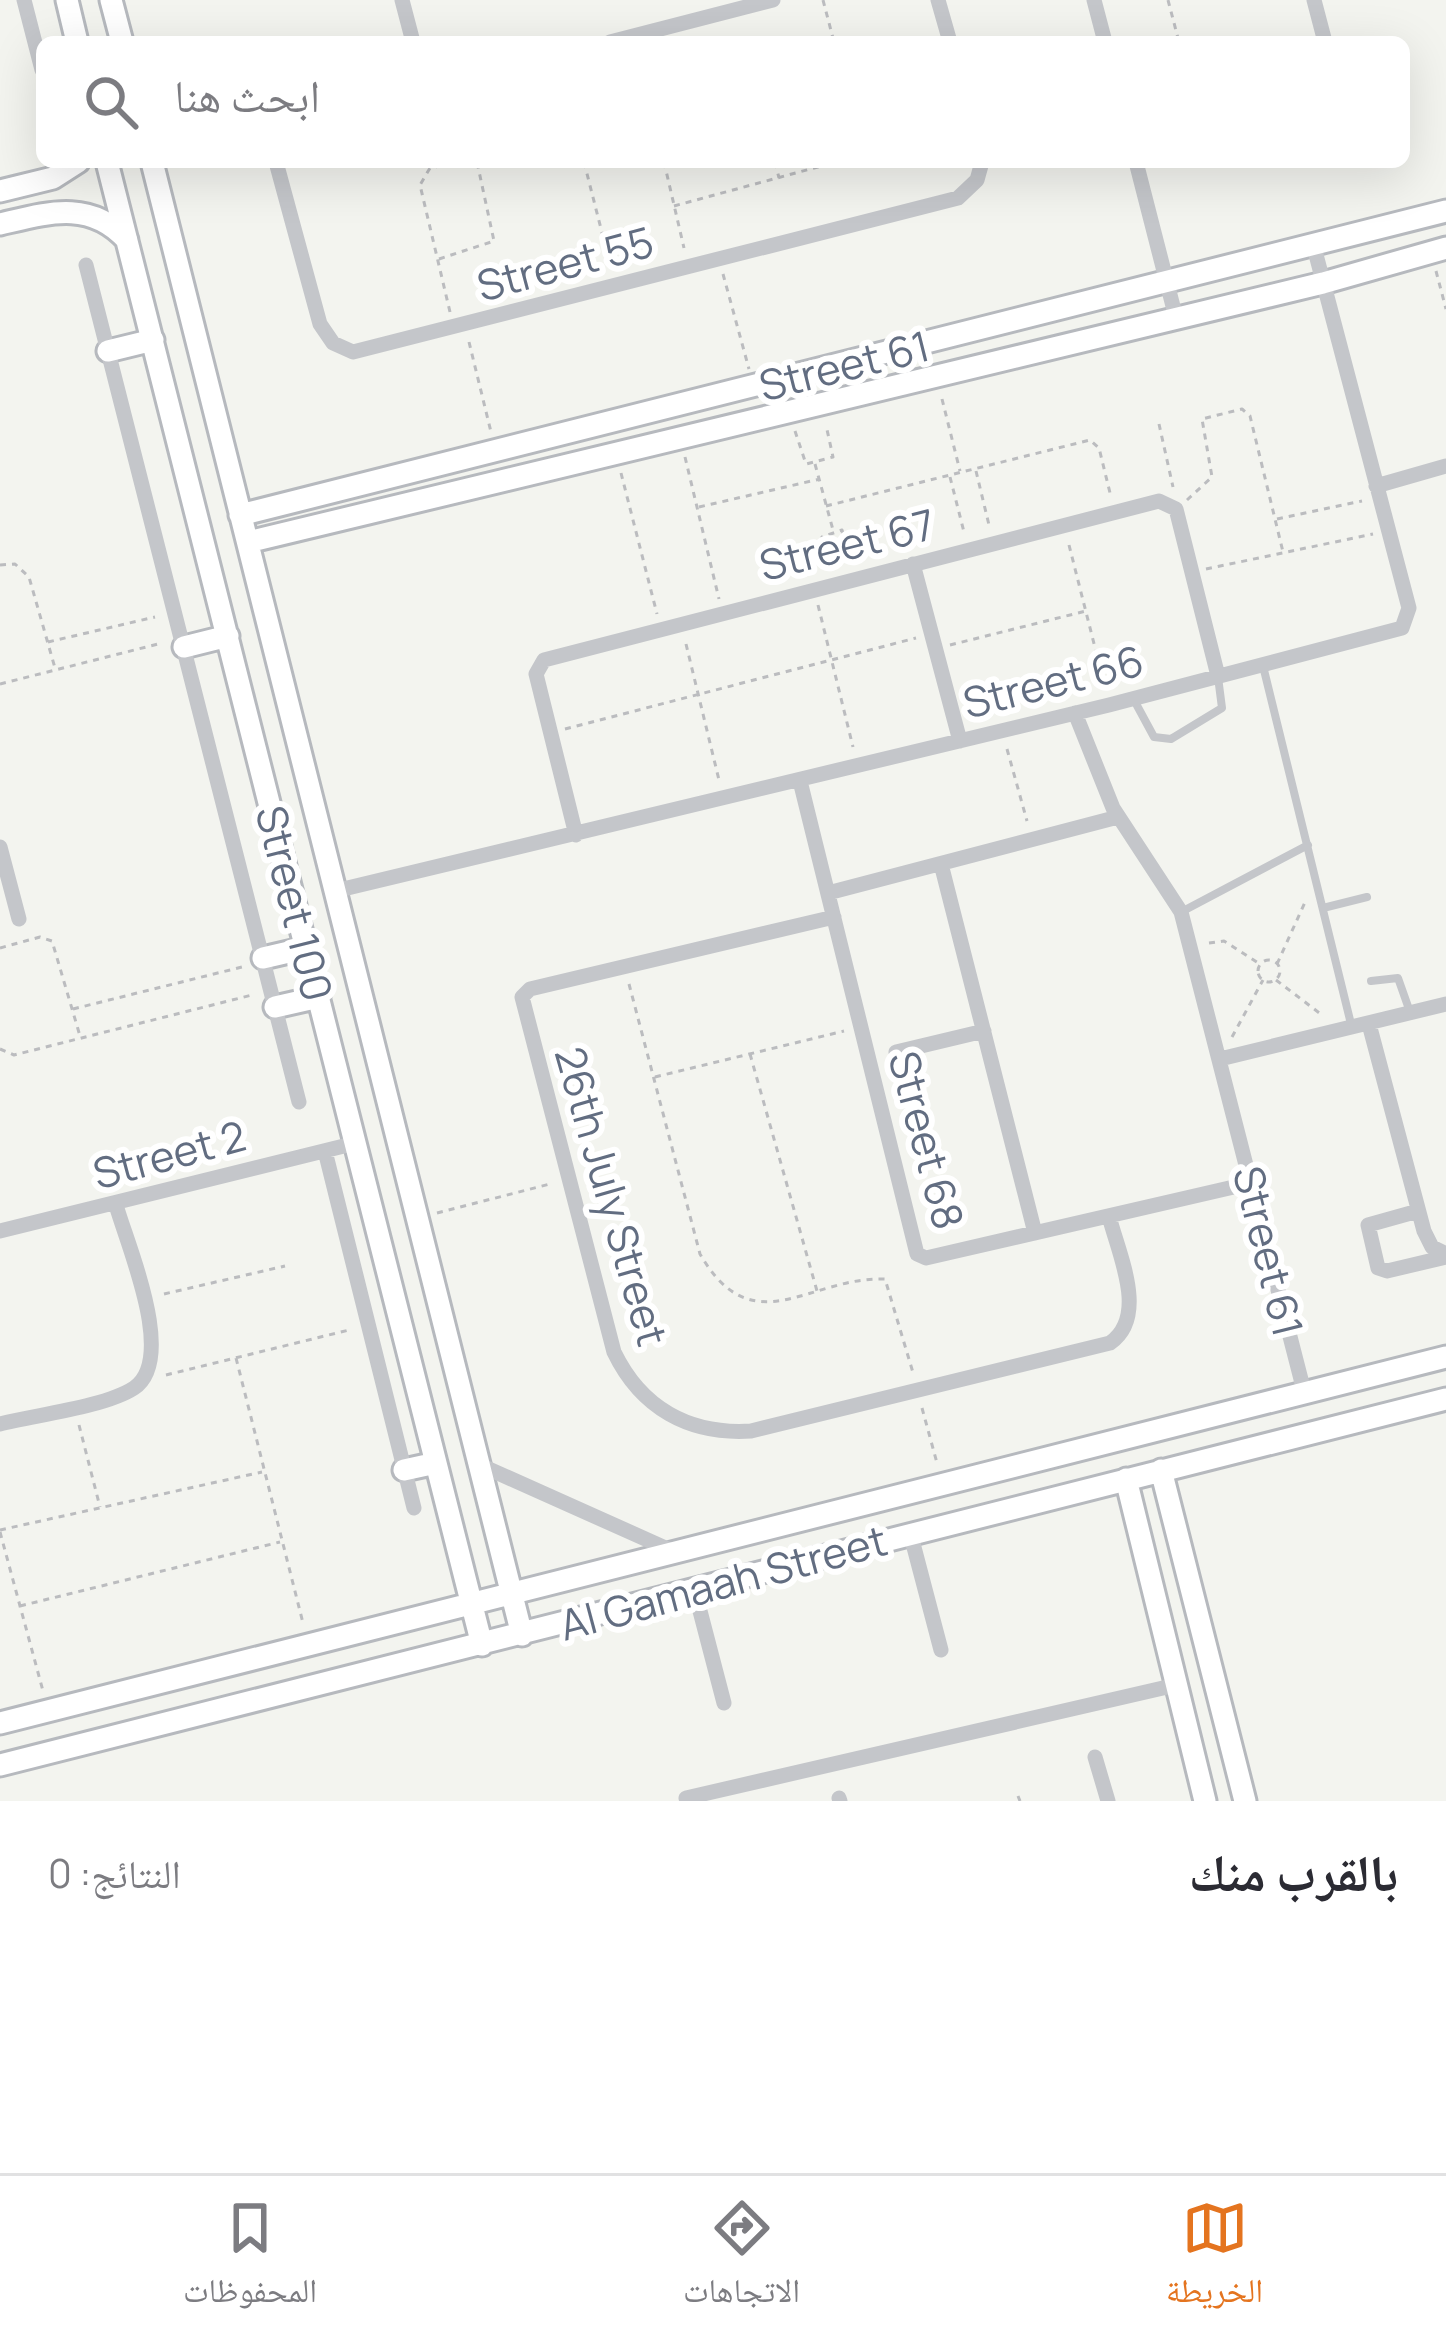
<!DOCTYPE html>
<html lang="ar">
<head>
<meta charset="utf-8">
<style>
	:root { --surface:#fff; --page:#f7f7f7; --text:#2b2b33; --muted:#7c7c81; --line:#e1e1e2; --accent:#e4741f }
	body { margin:0; font-family:Manrope,"Noto Naskh Arabic",sans-serif; background:var(--page); color:var(--text); direction:rtl }
	.list { margin:0; padding:0; list-style:none }
	h2 { display:flex; justify-content:space-between; align-items:center; height:156px; margin:0; padding:0 48px; font-size:51px }
	h2 small { font-size:39px; font-weight:400; color:var(--muted) }
	.icon { flex:none; width:66px; height:66px; fill:none; stroke:currentColor; stroke-width:2; stroke-linecap:round; stroke-linejoin:round }
	.map { position:relative; flex:none; width:1446px; height:1801px; overflow:hidden; direction:ltr }
	.search { position:absolute; background:var(--surface); box-shadow:0 12px 48px #0002; left:36px; right:36px; top:36px; height:132px; display:flex; align-items:center; gap:30px; box-sizing:border-box; padding:0 42px; border-radius:18px; color:var(--muted); font-size:45px }
	.sheet { height:372px; background:var(--surface) }
	nav { display:flex; justify-content:space-around; align-items:center; box-sizing:border-box; height:168px; border-top:3px solid var(--line); background:var(--surface); font-size:33px; color:var(--muted) }
	nav a { display:grid; justify-items:center; gap:6px }
	nav .on { color:var(--accent) }
	.map>svg:first-child { display:block }
</style>
</head>
<body>
<div class="map">
<svg width="1446" height="1801" viewBox="0 0 1446 1801">
	<rect width="100%" height="100%" fill="#f3f4ef"/>
	<g fill="none" stroke-linecap="round" stroke-linejoin="round">
		<defs>
			<path id="secondary" d="M67 0 77 42
				M111 0 122 42
				M107 162 482 1645
				M152 162 522 1635
				M0 191 53 178 78 162
				M0 224C47 213 90 199 127 240
				M108 351 153 340
				M240 515 1446 211
				M248 542 1323 283 1446 248
				M184 647 228 636
				M263 958 306 948
				M275 1007 319 997
				M404 1470 436 1463
				M1161 1470 1245 1801
				M1126 1479 1205 1801
				M0 1723 1446 1357
				M0 1765 1446 1399"/>
		</defs>
		<use href="#secondary" stroke="#b6b9be" stroke-width="27"/>
		<path stroke="#bbbcbf" stroke-width="3" stroke-dasharray="6 6" stroke-linecap="butt" d="M823 0 834 42
			M1168 0 1179 42
			M584 162 611 268
			M664 162 684 248
			M775 162 779 178
			M674 206 836 162
			M439 259 494 241 477 162
			M1436 271 1446 309
			M723 274 749 369
			M450 312 420 185 430 168 457 162
			M469 342 491 432
			M942 399 960 471
			M1159 424 1173 487
			M795 431 806 464 833 457 826 425
			M685 457 719 599
			M815 464 833 530
			M976 471 989 525
			M621 473 657 614
			M950 477 964 532
			M1187 500 1212 477 1202 419 1242 409 1250 416 1283 552
			M826 506 1090 440 1099 448 1111 497
			M699 507 820 479
			M1277 519 1362 501
			M1069 545 1105 687
			M0 565 15 564 29 577 55 668
			M830 565 822 537 842 530 852 564
			M1206 569 1373 534
			M818 605 853 747
			M48 642 155 617
			M686 644 719 780
			M950 645 1086 611
			M0 684 162 643
			M565 729 916 638
			M1007 749 1027 821
			M1209 943 1224 941 1260 964
			M0 948 40 937 52 941 80 1036
			M1258 971a11 11 0 1 1 22 0a11 11 0 1 1-22 0Z
			M1277 964 1306 900
			M1276 980 1322 1015
			M629 984 700 1254C753 1346 810 1276 885 1279L914 1376
			M73 1009 246 966
			M1232 1037 1263 980
			M0 1049 14 1055 252 995
			M750 1054 817 1291
			M655 1077 844 1031
			M437 1213 550 1184
			M164 1294 285 1266
			M236 1358 303 1623
			M166 1375 349 1330
			M922 1408 937 1463
			M79 1425 100 1507
			M0 1530 262 1472
			M0 1532 43 1691
			M20 1606 280 1542
			M1018 1796 1020 1801"/>
		<path stroke="#c4c6ca" stroke-width="8" d="M1263 666 1351 1024
			M1134 700 1154 737 1171 739 1222 708 1218 677
			M1323 908 1367 897
			M1183 911 1308 845
			M1371 981 1398 978 1410 1012"/>
		<path stroke="#c4c6ca" stroke-width="15" d="M24 0 42 70
			M402 0 413 42
			M938 0 950 42
			M1094 0 1105 42
			M1314 0 1325 42
			M610 42 773 0
			M276 162 320 324 333 343 353 352 958 198 977 180 982 162
			M1136 162 1176 318
			M86 265 299 1102
			M1376 486 1446 466
			M913 564 960 741
			M1075 713 1113 808 1181 912 1304 1391
			M800 781 917 1254 926 1258 1251 1183
			M576 835 536 674 544 660 1159 501 1176 509 1218 676
			M0 847 19 919
			M941 864 1035 1233
			M335 891 1109 705 1402 628 1409 608 1314 247
			M828 893 1118 817
			M834 917 530 989 522 997 614 1352C641 1408 689 1435 751 1431L1110 1343C1149 1316 1118 1253 1109 1216
			M1369 1024 1424 1231 1432 1247 1446 1254
			M896 1052 984 1031
			M1220 1059 1446 1004
			M325 1151 414 1508
			M1418 1211 1368 1225 1378 1268 1387 1271 1446 1257
			M0 1231 356 1143
			M0 1424C35 1415 105 1407 134 1388 177 1359 128 1247 116 1205
			M480 1465 670 1550
			M910 1532 941 1650
			M694 1588 724 1703
			M1095 1757 1108 1801
			M686 1798 1176 1685
			M839 1798 840 1801"/>
		<use href="#secondary" stroke="#fff" stroke-width="21"/>
	</g>
	<g text-anchor="middle" dominant-baseline="central" stroke-width="12" stroke-linejoin="round" paint-order="stroke">
		<g font-size="42" fill="#626d81" stroke="#fff">
			<text transform="translate(565 263) rotate(-15)">Street 55</text>
			<text transform="translate(844 365) rotate(-14)">Street 61</text>
			<text transform="translate(847 544) rotate(-14)">Street 67</text>
			<text transform="translate(1053 681) rotate(-14)">Street 66</text>
			<text transform="translate(295 903) rotate(76)">Street 100</text>
			<text transform="translate(927 1140) rotate(75)">Street 68</text>
			<text transform="translate(169 1154) rotate(-15)">Street 2</text>
			<text transform="translate(612 1196) rotate(74)">26th July Street</text>
			<text transform="translate(1269 1251) rotate(76)">Street 61</text>
			<text transform="translate(723 1582) rotate(-15)">Al Gamaah Street</text>
		</g>
	</g>
</svg>
<div class="search"><svg class="icon" aria-label="search" viewBox="0 0 24 24"><circle cx="10" cy="10" r="6"/><path d="M15 15l6 6"/></svg>ابحث هنا</div>
</div>
<section class="sheet">
<h2>بالقرب منك<small>النتائج: 0</small></h2>
<ul class="list">
</ul>
</section>
<nav>
<a class="on"><svg class="icon" aria-label="map" viewBox="0 0 24 24"><path d="M3 6l6-2 6 2 6-2v14l-6 2-6-2-6 2zM9 4v14M15 6v14"/></svg>الخريطة</a>
<a><svg class="icon" aria-label="directions" viewBox="0 0 24 24"><path d="M12 3l9 9-9 9-9-9zM9 14v-3h6M13 9l2 2-2 2"/></svg>الاتجاهات</a>
<a><svg class="icon" aria-label="saved" viewBox="0 0 24 24"><path d="M7 4h10v16l-5-4-5 4z"/></svg>المحفوظات</a>
</nav>
</body>
</html>
